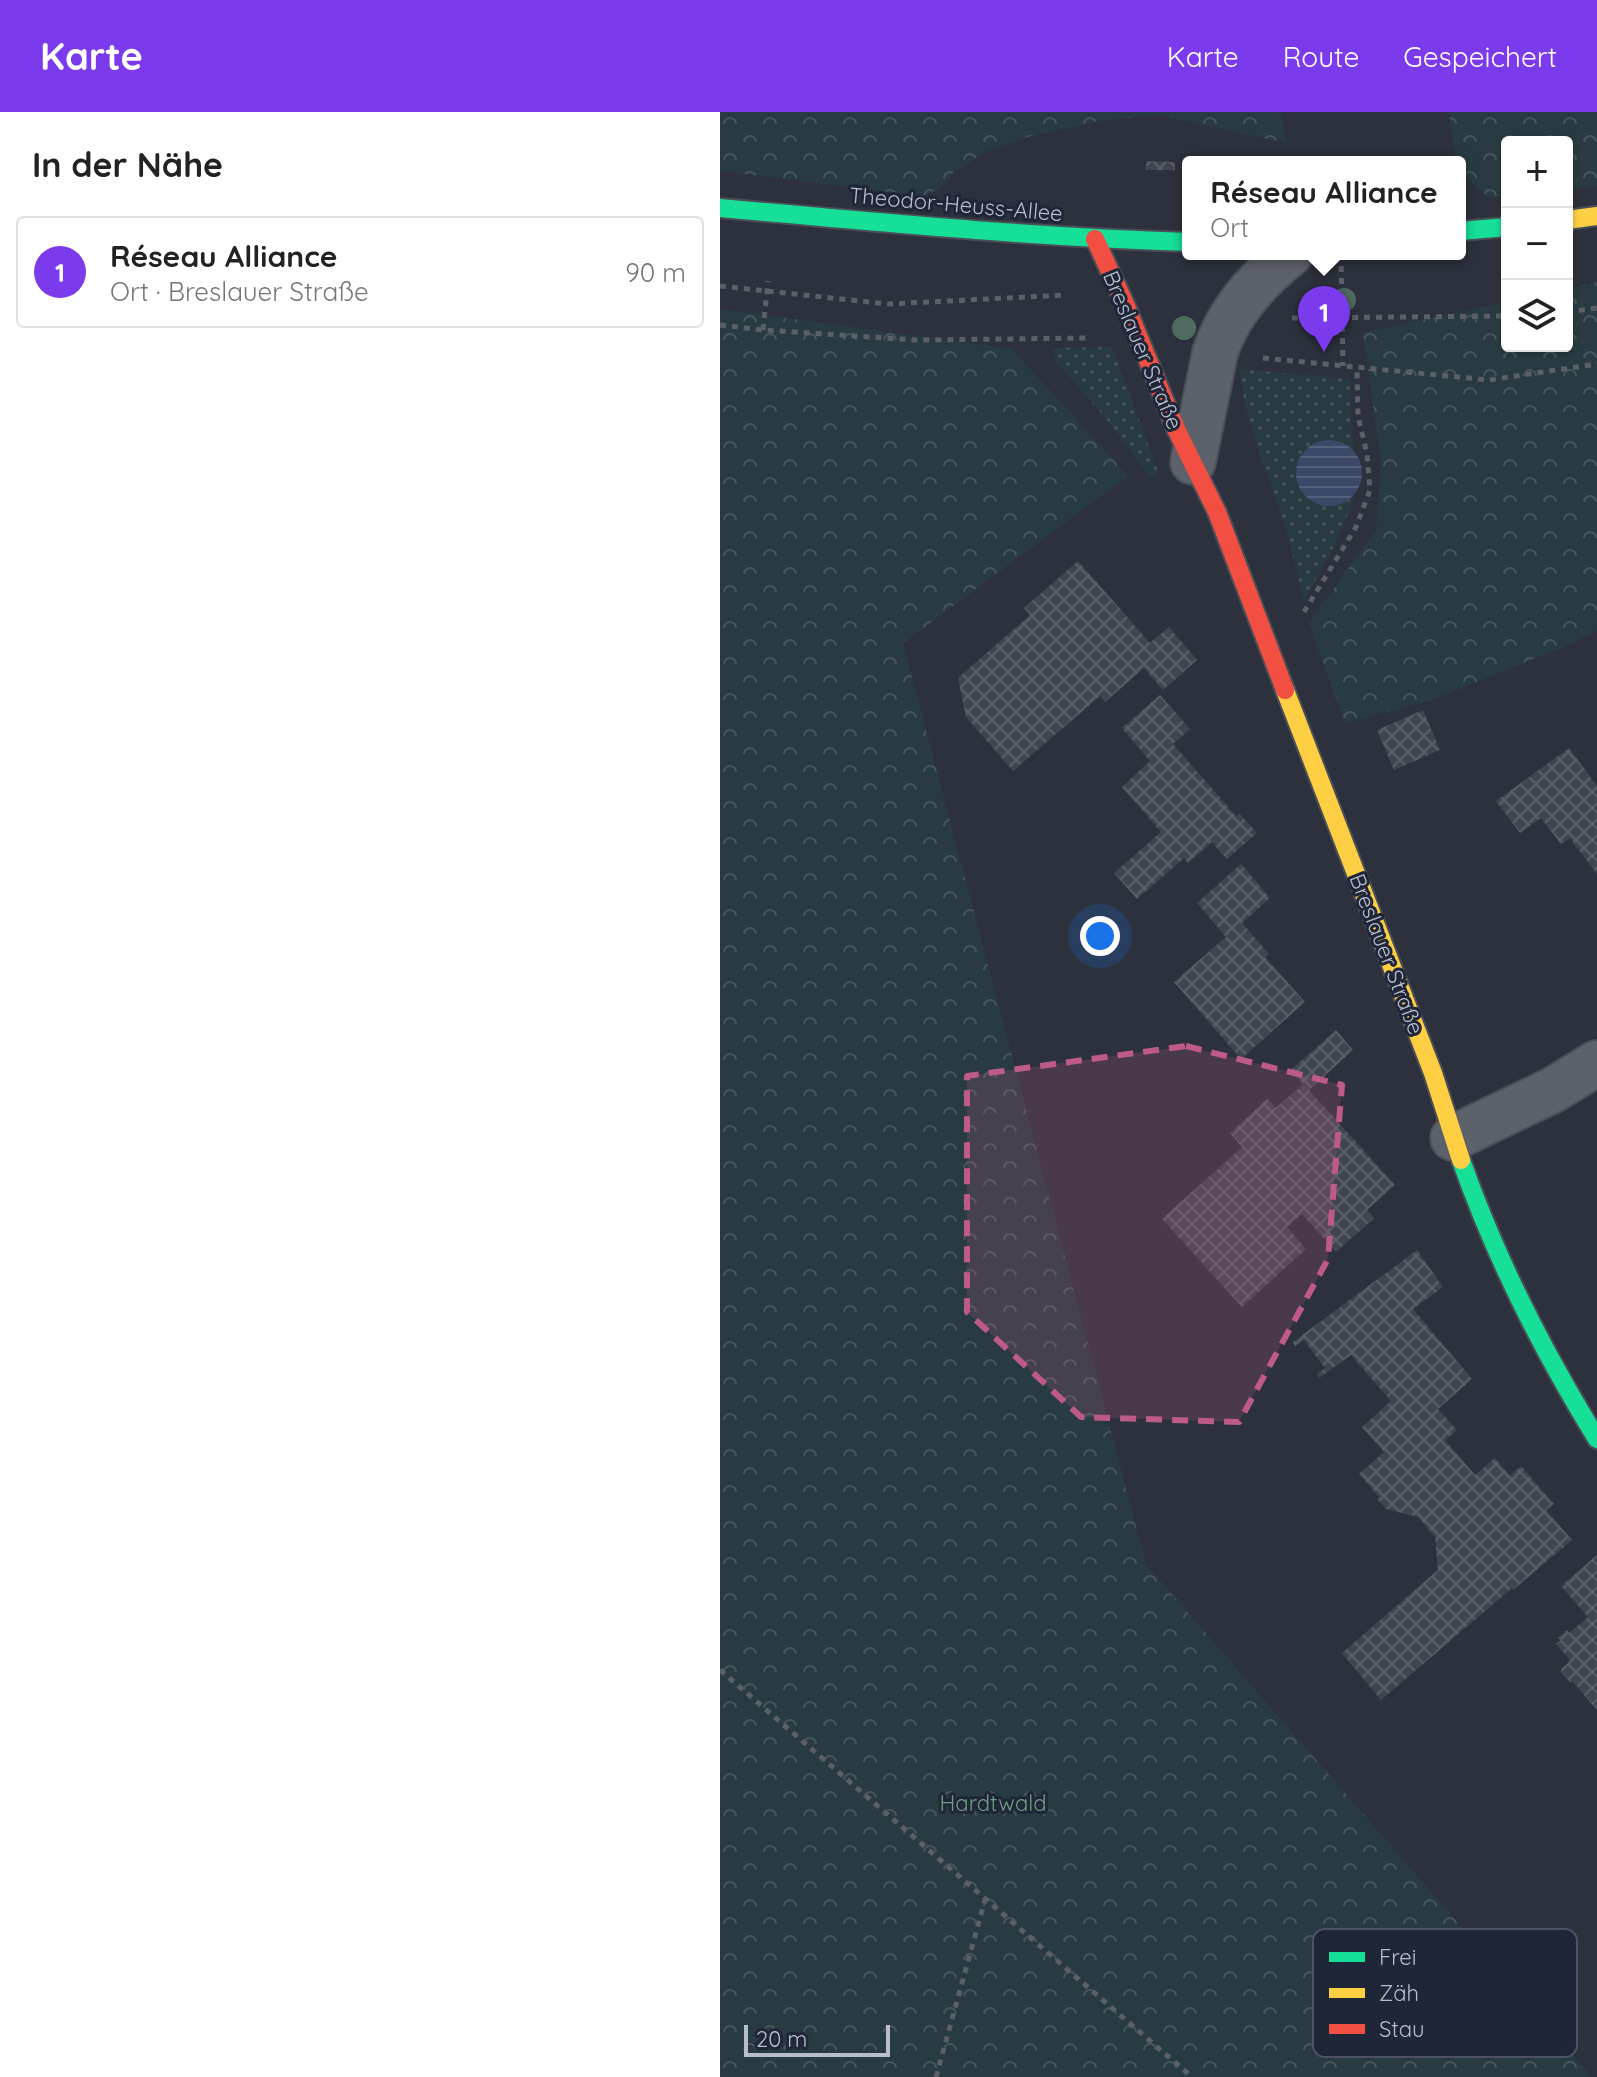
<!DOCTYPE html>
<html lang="de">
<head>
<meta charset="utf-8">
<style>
	:root { --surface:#fff; --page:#f6f6f6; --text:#222; --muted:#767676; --line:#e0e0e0; --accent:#7c3aed }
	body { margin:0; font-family:Quicksand,sans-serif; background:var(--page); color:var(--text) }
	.controls { position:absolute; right:24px; top:24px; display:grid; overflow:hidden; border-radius:8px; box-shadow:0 2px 6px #0004 }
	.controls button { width:72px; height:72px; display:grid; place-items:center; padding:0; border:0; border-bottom:2px solid var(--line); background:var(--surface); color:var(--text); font:40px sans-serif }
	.scale { position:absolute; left:24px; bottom:20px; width:146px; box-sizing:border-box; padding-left:8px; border:4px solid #b8bdcc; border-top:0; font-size:22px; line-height:28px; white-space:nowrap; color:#b8bdcc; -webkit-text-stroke:6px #1f2638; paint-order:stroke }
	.you { position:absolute; left:380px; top:824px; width:28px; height:28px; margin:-20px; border:6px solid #fff; border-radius:50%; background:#1a73e8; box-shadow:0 0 0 12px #1a73e833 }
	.badge { display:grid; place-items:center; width:52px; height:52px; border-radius:50%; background:var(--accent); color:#fff; font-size:26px; font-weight:700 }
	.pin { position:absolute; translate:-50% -66px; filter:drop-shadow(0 2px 4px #0008) }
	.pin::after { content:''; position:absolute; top:42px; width:28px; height:24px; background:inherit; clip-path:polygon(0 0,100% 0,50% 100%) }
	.popup { position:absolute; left:462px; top:44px; width:284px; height:104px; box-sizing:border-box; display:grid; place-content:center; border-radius:8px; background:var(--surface); filter:drop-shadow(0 2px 6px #0005); font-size:26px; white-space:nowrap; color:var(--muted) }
	.popup b { font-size:30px; color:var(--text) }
	.popup::after { content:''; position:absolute; left:50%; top:100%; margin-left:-16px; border:16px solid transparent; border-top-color:var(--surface) }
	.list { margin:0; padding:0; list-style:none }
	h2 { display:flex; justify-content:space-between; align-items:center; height:104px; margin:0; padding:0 32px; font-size:34px }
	h2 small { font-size:26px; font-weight:400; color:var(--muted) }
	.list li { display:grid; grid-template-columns:52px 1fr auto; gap:24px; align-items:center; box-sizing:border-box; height:112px; margin:0 16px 16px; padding:0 16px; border:2px solid var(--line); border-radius:8px }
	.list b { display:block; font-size:30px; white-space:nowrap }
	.list p { margin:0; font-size:26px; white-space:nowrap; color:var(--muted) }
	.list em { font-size:26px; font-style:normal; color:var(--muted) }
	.icon { flex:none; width:44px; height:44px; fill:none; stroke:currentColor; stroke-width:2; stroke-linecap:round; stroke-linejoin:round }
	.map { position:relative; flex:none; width:877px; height:1965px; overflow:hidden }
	header { display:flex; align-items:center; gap:48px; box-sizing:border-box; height:112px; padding:0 40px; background:var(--accent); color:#fff }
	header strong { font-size:38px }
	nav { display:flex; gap:44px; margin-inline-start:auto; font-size:28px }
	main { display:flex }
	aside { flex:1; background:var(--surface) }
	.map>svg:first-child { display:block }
</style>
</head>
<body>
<header>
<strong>Karte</strong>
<nav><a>Karte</a><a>Route</a><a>Gespeichert</a></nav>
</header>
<main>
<aside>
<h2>In der Nähe<small></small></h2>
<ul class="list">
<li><span class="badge">1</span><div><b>Réseau Alliance</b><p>Ort · Breslauer Straße</p></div><em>90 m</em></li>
</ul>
</aside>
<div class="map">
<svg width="877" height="1965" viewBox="0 0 877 1965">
	<defs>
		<pattern id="grass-dots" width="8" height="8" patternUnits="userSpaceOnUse" patternTransform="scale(2)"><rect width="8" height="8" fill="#293b42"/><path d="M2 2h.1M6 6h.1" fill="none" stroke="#46555c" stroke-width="1.8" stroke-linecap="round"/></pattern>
		<pattern id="forest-crowns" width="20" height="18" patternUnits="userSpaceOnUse" patternTransform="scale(2)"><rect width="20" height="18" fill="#293b42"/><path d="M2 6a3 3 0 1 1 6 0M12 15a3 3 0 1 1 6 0" fill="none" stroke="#46555c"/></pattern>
		<pattern id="water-rules" width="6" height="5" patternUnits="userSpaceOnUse" patternTransform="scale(2)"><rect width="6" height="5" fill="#3b4867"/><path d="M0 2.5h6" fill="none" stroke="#55607c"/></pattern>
		<pattern id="building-cross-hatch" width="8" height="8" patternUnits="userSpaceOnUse" patternTransform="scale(2)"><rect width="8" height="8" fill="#41454f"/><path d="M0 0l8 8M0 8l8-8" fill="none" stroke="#5a5e67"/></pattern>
	</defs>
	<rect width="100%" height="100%" fill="#2c313d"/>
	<path fill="url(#grass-dots)" d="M392 235 438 359 434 365 430 363 432 367 387 308 336 249 333 241 334 236Z
		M520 257 630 267V303L634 339 623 331 576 359C578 393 611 402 635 381 624 420 603 454 584 489 578 466 573 441 566 417 550 367 524 310 520 257Z"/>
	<path fill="url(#forest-crowns)" d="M0 0H561L566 31 439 3 383 8 307 25 265 40 234 60 220 77 202 84 0 59Z
		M729 0H877V74L847 78V30H787V84L769 86 740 60V50H736Z
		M877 170V519L846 534 709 589 625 611 589 511 656 418 661 351 643 221 787 190V234H847V177Z
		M0 197 292 237 408 364 183 531 426 1452 872 1965H0Z"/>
	<path fill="url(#water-rules)" d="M576 361a33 33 0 1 1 66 0a33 33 0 1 1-66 0Z"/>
	<path fill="url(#building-cross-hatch)" d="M426 49 455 50V58H426Z
		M358 449 430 531 449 515 477 548 443 578 424 556 385 590 380 584 293 659 246 605 238 566 310 503 304 496Z
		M440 583 470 617 453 632 516 704 519 701 537 721 507 747 492 730 468 751 464 746 417 787 394 761 441 720 402 675 430 649 402 616Z
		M703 598 720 638 674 658 657 618Z
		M849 636 877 674V762L850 726 841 732 821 706 800 721 776 689Z
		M521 752 550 786 522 811 549 842 545 845 585 890 521 947 454 870 506 825 477 791Z
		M616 918 633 938 589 978 675 1073 647 1098 654 1106 616 1140 582 1102 567 1115 586 1137 522 1195 442 1107 522 1035 510 1021 547 987 556 996 583 972 571 958Z
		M697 1138 723 1175 693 1197 752 1267 718 1297 737 1318 725 1328 755 1363 775 1346 790 1364 801 1354 834 1392 826 1398 852 1428 793 1478 792 1476 661 1588 622 1541 718 1458 715 1425 698 1405 666 1397 657 1387 659 1385 639 1362 664 1340 642 1315 671 1289 631 1243 599 1266 597 1262 605 1256 584 1228 575 1234 573 1230Z
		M877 1443V1598L853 1570H850L841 1560V1557L849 1550V1547L836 1532 841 1528 838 1526 847 1518 849 1521 868 1505 841 1474Z"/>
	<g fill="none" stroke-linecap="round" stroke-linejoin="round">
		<defs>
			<path id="street" d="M473 350 495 241C508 200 537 168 570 142
				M733 1026 833 978 877 951"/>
			<path id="fast" d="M0 96C156 110 311 125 468 130
				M740 119 787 115
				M741 1048C776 1147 822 1238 877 1327"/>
			<path id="slow" d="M847 108 877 104
				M565 578 713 961 741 1048"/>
			<path id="jam" d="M375 127 405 192 456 317 497 400 565 578"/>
		</defs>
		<use href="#street" stroke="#4a4e56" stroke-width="48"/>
		<use href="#fast" stroke="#4a4e56" stroke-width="22"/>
		<use href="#slow" stroke="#4a4e56" stroke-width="22"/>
		<use href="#jam" stroke="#4a4e56" stroke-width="22"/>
		<path stroke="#5b5f66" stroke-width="5" stroke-dasharray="6 6" stroke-linecap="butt" d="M621 142 623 254
			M0 174 168 192 347 183
			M847 200 877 196
			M572 206 787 204
			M0 213 43 218 196 228 370 226
			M43 218 48 169
			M543 246 769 268 877 252
			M584 500 636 415 650 378 647 342 638 304 637 256
			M0 1558 472 1965
			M216 1965 265 1788"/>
		<use href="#street" stroke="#5d616a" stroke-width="44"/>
		<use href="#fast" stroke="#16e098" stroke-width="18"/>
		<use href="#slow" stroke="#ffcf43" stroke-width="18"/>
		<use href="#jam" stroke="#f24e42" stroke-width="18"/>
	</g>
	<g fill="#506c62">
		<circle cx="624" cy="188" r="12"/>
		<circle cx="464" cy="216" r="12"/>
	</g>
	<path fill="#be5a88" fill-opacity="0.2" stroke="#be5a88" stroke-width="6" stroke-dasharray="16 10" stroke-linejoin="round" d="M466 934 622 973 608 1147 519 1310 361 1305 247 1200V964Z"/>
	<g text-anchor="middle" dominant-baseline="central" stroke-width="6" stroke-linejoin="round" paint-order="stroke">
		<g font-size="22" fill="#b8bdcc" stroke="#1f2638">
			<text transform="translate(236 92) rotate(5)">Theodor-Heuss-Allee</text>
			<text transform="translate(423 238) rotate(67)">Breslauer Straße</text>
			<text transform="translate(667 842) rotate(69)">Breslauer Straße</text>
		</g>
		<g font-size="22" fill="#6e9d80" stroke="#1f2638">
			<text x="273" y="1691">Hardtwald</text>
		</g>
	</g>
	<rect x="593" y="1817" width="264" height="128" rx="12" fill="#1f2638" stroke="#4d5364" stroke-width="2"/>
	<rect x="609" y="1840" width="36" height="10" fill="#16e098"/>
	<rect x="609" y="1876" width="36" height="10" fill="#ffcf43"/>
	<rect x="609" y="1912" width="36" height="10" fill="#f24e42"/>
	<g font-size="22" fill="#b8bdcc">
		<text x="659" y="1853">Frei</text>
		<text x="659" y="1889">Zäh</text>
		<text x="659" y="1925">Stau</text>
	</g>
</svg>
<div class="controls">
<button>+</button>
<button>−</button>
<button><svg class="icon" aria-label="layers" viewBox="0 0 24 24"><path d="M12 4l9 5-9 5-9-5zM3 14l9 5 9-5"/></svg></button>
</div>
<div class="scale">20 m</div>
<div class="you"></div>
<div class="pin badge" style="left:604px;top:240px">1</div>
<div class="popup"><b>Réseau Alliance</b>Ort</div>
</div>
</main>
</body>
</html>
